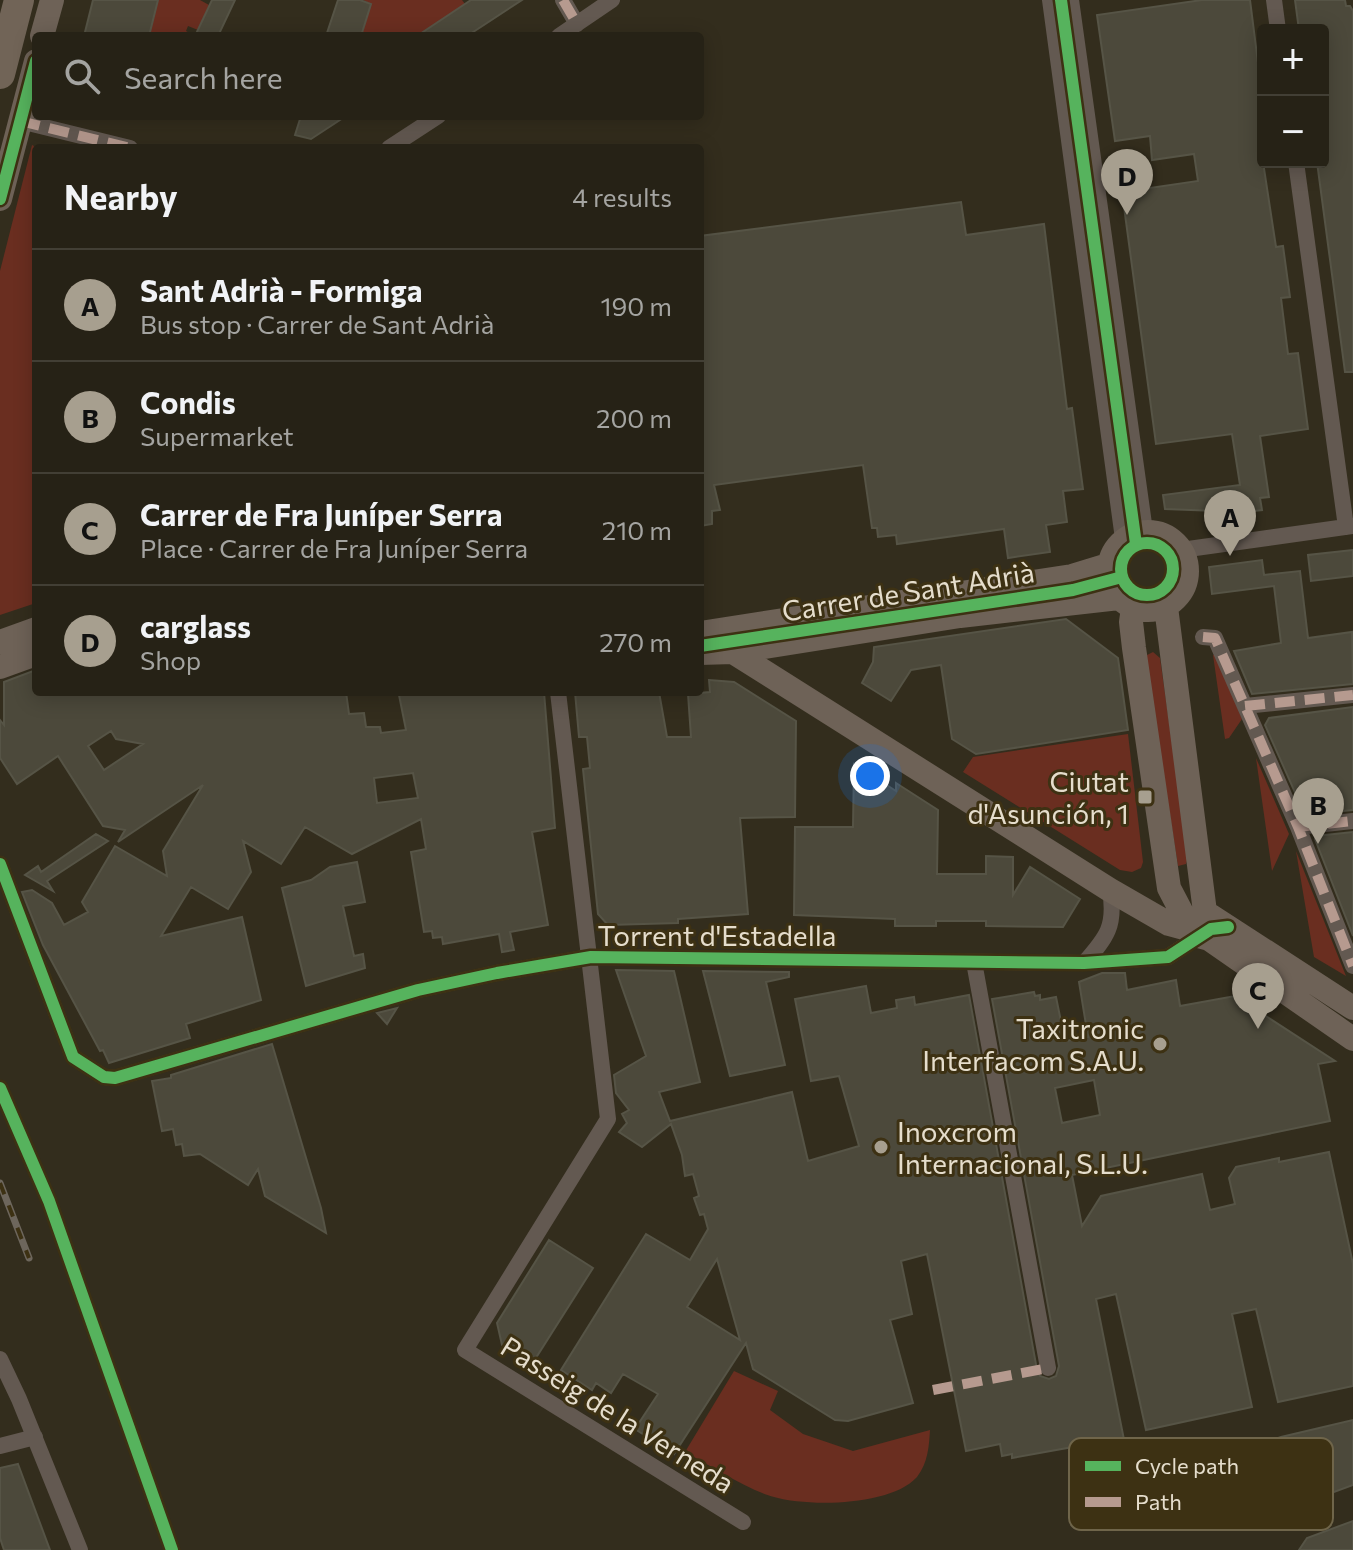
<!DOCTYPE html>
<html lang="en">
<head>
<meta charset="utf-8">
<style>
	:root { --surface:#262216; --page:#2e2a1f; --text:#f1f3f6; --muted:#a4a4a1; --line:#423f35; --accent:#a79f8f }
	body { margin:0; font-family:Commissioner,sans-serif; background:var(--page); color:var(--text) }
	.controls { position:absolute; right:24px; top:24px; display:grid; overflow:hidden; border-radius:8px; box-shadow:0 4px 20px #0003 }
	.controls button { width:72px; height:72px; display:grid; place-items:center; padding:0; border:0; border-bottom:2px solid var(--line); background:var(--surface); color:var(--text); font:40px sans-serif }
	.you { position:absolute; left:870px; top:776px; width:28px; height:28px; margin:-20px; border:6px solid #fff; border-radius:50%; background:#1a73e8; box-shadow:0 0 0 12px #1a73e833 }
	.badge { display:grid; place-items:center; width:52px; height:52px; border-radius:50%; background:var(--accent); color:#111; font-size:26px; font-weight:700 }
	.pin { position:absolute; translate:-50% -66px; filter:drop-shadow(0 2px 4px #0008) }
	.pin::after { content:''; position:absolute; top:42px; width:28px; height:24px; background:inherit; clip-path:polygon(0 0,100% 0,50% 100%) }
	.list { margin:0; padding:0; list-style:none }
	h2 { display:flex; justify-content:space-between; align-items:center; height:104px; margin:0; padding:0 32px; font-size:34px }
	h2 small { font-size:26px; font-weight:400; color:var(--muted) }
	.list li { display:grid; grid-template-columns:52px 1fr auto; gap:24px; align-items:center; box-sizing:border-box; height:112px; padding:0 32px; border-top:2px solid var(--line) }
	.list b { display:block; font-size:30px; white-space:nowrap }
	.list p { margin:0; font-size:26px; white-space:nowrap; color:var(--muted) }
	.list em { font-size:26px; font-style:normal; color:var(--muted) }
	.icon { flex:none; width:44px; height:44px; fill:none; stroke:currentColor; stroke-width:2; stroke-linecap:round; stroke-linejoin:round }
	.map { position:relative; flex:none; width:1353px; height:1550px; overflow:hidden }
	.search { position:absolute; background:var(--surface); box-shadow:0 4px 20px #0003; left:32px; top:32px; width:672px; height:88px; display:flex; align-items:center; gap:20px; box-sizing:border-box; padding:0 28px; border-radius:8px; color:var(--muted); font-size:30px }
	.panel { position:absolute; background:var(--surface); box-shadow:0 4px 20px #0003; left:32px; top:144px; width:672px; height:552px; border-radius:8px }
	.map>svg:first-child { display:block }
</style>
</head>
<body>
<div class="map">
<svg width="1353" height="1550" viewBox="0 0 1353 1550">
	<rect width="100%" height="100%" fill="#332d1d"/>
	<path fill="#6a2e20" d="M158 0H200L209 5 198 30 188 26 186 31 195 36H149Z
		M363 0H462L465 4 417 36H361L371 4Z
		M32 145 38 148H36V603L0 615V271Z
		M1153 652 1160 658 1188 857 1186 864 1178 866 1145 656Z
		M1213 655H1216L1242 719 1229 738 1225 739Z
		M1128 734 1143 862 1141 868 1132 872 1120 870 963 772 973 757Z
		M1256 758 1289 834 1272 871Z
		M1296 851 1346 976 1314 957Z
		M734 1371 778 1391 770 1410 803 1434 853 1451 930 1430C929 1446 928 1463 917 1477 891 1506 809 1507 774 1497 750 1491 708 1464 685 1452Z"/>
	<path fill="#4c493b" stroke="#565446" stroke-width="2" fill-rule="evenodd" d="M93 0H158L149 36H84Z
		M212 0H235L218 36H195Z
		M338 0H360L371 4 361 36H326Z
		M471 0H522L467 36H417Z
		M1202 0H1250L1263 102V162L1276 247 1283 246 1290 297 1281 298 1288 354 1298 353 1308 429 1260 436 1269 497 1260 498 1262 510 1244 512 1165 509 1163 495 1240 485 1232 434 1156 444 1122 192 1198 181 1194 154 1152 160 1150 136 1115 141 1097 15Z
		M1295 0H1345L1346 6H1350L1353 11V372H1345L1317 162H1323V30H1299Z
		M301 116H346L311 139 295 135Z
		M961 202 966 235 1044 224 1067 409 1072 408 1083 489 1063 491 1067 522 1046 525 1050 552 1008 558 1004 529 897 544 896 535 878 537 877 528H872L863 465 714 485 720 510 712 511V524L700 526V236Z
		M1353 550V576L1311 581 1308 555Z
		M1262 560 1264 575 1300 571 1308 638 1352 632 1353 684 1252 694 1234 651 1281 643 1274 586 1212 594 1209 567Z
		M1066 619 1118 658 1128 730 976 754 952 739 941 665 911 670 891 701 862 683 873 662 874 647Z
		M36 670V692H346L349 714 364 713 366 727H380L381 733 406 730 399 695 414 692H544L555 828 532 832 548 925 510 932 514 950 502 952 499 934 443 944 442 937 433 938 432 931 424 932 411 852 426 849 421 819 352 854 305 827 281 864 243 841 251 872 228 909 191 887 161 936 242 917 261 1000 186 1024 190 1038 109 1063 103 1050 100 1051 43 945 22 892 32 890 52 903 64 925 88 912 82 902 115 846 167 876 163 851 203 785 118 842 125 830 103 826 58 756 17 784 0 758V720L4 725V682ZM111 731 116 739 143 744 104 770 88 746ZM413 773 418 798 377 803 374 778Z
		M709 680 734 682 796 721 795 817 740 818 748 914 678 919V923L608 925 598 914 583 769 590 768 587 737H579L575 692H659L667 737H691L688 694 710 692Z
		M1353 707V810L1305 815 1265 725 1269 718Z
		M854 764 896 791V783L938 810 937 874H986V856L1013 857V895L1030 867 1080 899 1063 927 986 926V921H936V926H895V919L794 915 795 827H853Z
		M1353 832V936L1315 839 1316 836Z
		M96 834 108 841 47 881 53 891 25 875 38 866 41 872Z
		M357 862 365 902 343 906 354 956 363 954 365 968 306 986 282 888 311 880 330 867Z
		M616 970 674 971 700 1082 659 1092 670 1121 792 1092 808 1161 859 1146 839 1076 811 1081 795 999 866 986 871 1013 897 1008 896 1000 914 997 915 1005 969 995 1037 1370 1040 1376 1049 1379 1056 1376 1059 1366 992 999 1034 992 1035 996 1040 995V1000L1056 997 1065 1041 1088 1037 1079 982 1102 973H1125L1127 990 1176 980 1180 1006 1235 996 1335 1061 1318 1064 1330 1121 1072 1175 1082 1226 1101 1196 1202 1174 1210 1210 1235 1204 1229 1178 1236 1167 1279 1158V1162L1329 1152 1353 1264V1386L1278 1402 1256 1309 1232 1314 1252 1407 1146 1430 1116 1294 1096 1299 1134 1490 1082 1500 1073 1447 1012 1458V1454L1002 1456 1000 1444 966 1451 927 1254 901 1261 912 1314 890 1320 913 1403 848 1421 835 1420 753 1369 746 1343 674 1454 635 1429 658 1394 623 1374 611 1393 596 1383 592 1390 561 1370 646 1234 690 1260 708 1229 704 1214 700 1215 694 1198 699 1196 693 1174 685 1176 682 1155 671 1124 642 1147 619 1132 627 1123 622 1114 629 1110 616 1093 614 1075 646 1056ZM1094 1080 1100 1115 1062 1123 1055 1088ZM717 1259 740 1340 687 1307Z
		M703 971 789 972V977L766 982 785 1065 730 1076Z
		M397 1008 387 1024 377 1013Z
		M272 1044 321 1208 326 1233 265 1196 258 1169 248 1185 200 1154 184 1156 182 1144 176 1145 173 1129 162 1131 152 1081 171 1078V1075Z
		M549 1240 593 1268 532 1364 502 1345 497 1323Z
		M1353 1420V1485L1242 1526H1233L1163 1483 1196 1466 1227 1485 1217 1459 1281 1437Z
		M18 1464 50 1550H4L0 1538V1468Z
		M1353 1521V1550H1299L1307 1538Z"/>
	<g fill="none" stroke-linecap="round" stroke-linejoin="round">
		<path stroke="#635951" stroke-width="16" d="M563 0 577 24
			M1050 0 1123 539
			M1071 0 1145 531
			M1274 0 1278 30
			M559 36 612 0
			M20 121 130 148
			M389 148 438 116
			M1296 162 1346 527
			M1181 550 1353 526
			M1203 637 1215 638 1298 827 1353 966
			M558 692 608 1119 465 1350 743 1522
			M1245 706 1353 695
			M1298 827 1353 821
			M0 864 73 1057 104 1077 115 1078 418 990 497 973 591 957 1084 963 1168 957 1204 933
			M974 962 1048 1368
			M1084 963C1107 937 1116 926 1110 890
			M0 1359 19 1399 80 1550
			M0 1446 35 1437"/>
		<path stroke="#6e6257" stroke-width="24" d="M42 36 52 0
			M0 199 36 61
			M1109 571a39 39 0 1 1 78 0a39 39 0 1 1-78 0Z
			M1166 607 1205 912 1353 1008
			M1133 608 1131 622 1134 648 1169 888 1191 930 1198 936 1209 939 1353 1039
			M700 633 1072 576 1108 565
			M0 642 36 629
			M733 652 1110 890 1169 924 1191 930
			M700 653 733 652 960 616 1119 598
			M0 667 36 654"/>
		<path stroke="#716457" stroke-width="30" d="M0 74 19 0"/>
		<defs>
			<path id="rail" d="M0 1183 29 1258"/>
		</defs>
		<use href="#rail" stroke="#6d665c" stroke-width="7"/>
		<use href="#rail" stroke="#3d3113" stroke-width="4" stroke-dasharray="12" stroke-linecap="butt"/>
		<path stroke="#b69a8f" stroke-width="10" stroke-dasharray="20 10" stroke-linecap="butt" d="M563 0 577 24
			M20 121 130 148
			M1203 637 1215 638 1298 827 1353 966
			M1245 706 1353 695
			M1298 827 1353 821
			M933 1390 1048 1368"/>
		<defs>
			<path id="cycleway" d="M1061 0 1136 544
				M0 199 36 61
				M1121 569a26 26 0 1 1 52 0a26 26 0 1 1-52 0Z
				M700 646 1073 590 1122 577
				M0 864 73 1057 104 1077 115 1078 418 990 497 973 591 957 1084 963 1168 957 1211 929 1228 927
				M0 1088 49 1201 172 1550"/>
		</defs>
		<use href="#cycleway" stroke="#3d3113" stroke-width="17"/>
		<use href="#cycleway" stroke="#56b35d" stroke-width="12"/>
	</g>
	<g fill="#a79f8f" stroke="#3d3113" stroke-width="3">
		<rect x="1137" y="789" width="16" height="16" rx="4"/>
		<circle cx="1160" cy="1044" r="8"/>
		<circle cx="881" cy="1147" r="8"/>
	</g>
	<g text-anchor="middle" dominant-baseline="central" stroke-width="6" stroke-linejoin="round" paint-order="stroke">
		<g font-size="28" fill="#e5ddcc" stroke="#3d3113">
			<text transform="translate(908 591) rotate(-9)">Carrer de Sant Adrià</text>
			<text x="717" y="935">Torrent d'Estadella</text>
			<text transform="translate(618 1414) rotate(32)">Passeig de la Verneda</text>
		</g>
		<g font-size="28" fill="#e5ddcc" stroke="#3d3113" text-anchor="end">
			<text x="1129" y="781">Ciutat<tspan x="1129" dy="32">d'Asunción, 1</tspan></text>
			<text x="1144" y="1028">Taxitronic<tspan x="1144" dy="32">Interfacom S.A.U.</tspan></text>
			<text x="897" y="1131" text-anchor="start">Inoxcrom<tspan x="897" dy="32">Internacional, S.L.U.</tspan></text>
		</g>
	</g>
	<rect x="1069" y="1438" width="264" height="92" rx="12" fill="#3d3113" stroke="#6f654a" stroke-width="2"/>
	<rect x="1085" y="1461" width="36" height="10" fill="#56b35d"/>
	<rect x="1085" y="1497" width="36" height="10" fill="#b69a8f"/>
	<g font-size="22" fill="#e5ddcc">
		<text x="1135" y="1474">Cycle path</text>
		<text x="1135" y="1510">Path</text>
	</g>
</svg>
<div class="controls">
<button>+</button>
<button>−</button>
</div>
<div class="you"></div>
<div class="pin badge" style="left:1230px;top:556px">A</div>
<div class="pin badge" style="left:1318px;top:844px">B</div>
<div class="pin badge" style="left:1258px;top:1029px">C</div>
<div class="pin badge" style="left:1127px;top:215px">D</div>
<div class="search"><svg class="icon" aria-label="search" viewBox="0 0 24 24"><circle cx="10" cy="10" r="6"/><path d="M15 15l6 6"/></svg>Search here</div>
<section class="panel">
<h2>Nearby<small>4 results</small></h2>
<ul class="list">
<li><span class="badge">A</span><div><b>Sant Adrià - Formiga</b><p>Bus stop · Carrer de Sant Adrià</p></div><em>190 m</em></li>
<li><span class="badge">B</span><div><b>Condis</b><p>Supermarket</p></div><em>200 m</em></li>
<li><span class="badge">C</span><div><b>Carrer de Fra Juníper Serra</b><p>Place · Carrer de Fra Juníper Serra</p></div><em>210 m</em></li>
<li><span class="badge">D</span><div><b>carglass</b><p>Shop</p></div><em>270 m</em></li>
</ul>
</section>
</div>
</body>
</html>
